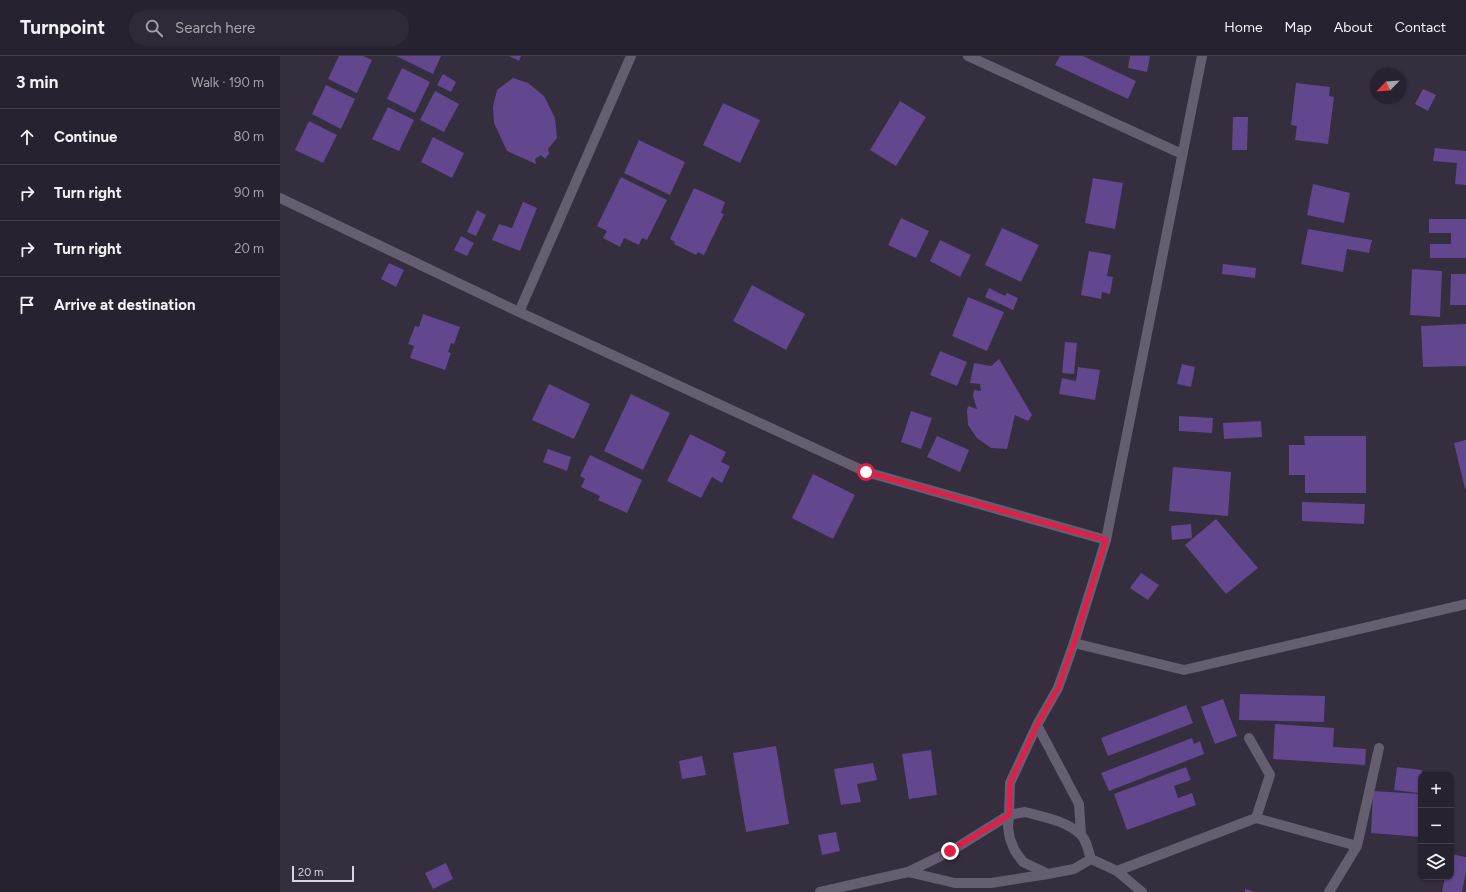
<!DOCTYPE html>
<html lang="en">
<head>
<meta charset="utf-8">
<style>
	:root { --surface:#27222f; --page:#2f2a37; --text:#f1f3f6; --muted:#a4a4aa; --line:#433f4b }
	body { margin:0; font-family:Figtree,sans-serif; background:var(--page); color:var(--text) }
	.controls { position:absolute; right:12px; bottom:12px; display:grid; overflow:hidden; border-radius:8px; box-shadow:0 1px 3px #0004 }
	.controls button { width:36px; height:36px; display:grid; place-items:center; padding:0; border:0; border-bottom:1px solid var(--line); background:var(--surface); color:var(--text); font:20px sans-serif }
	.compass { position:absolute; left:1090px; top:12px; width:36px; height:36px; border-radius:50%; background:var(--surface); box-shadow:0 1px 3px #0004; rotate:245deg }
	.scale { position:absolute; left:12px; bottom:10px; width:62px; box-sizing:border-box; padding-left:4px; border:2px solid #d9d5e0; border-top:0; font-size:11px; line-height:14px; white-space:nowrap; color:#d9d5e0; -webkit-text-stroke:3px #342e3f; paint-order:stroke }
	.stop { position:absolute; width:12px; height:12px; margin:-9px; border:3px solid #e11d48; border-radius:50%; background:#fff }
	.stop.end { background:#e11d48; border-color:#fff; box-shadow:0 1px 4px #0008 }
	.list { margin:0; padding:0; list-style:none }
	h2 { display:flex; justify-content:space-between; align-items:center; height:52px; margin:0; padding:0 16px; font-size:17px }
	h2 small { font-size:13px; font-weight:400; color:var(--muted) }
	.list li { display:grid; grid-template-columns:26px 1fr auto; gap:12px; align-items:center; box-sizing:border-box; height:56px; padding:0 16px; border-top:1px solid var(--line) }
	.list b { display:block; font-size:15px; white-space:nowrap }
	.list em { font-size:13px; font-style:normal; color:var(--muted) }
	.icon { flex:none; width:22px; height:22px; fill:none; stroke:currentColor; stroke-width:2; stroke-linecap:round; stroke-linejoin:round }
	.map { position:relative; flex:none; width:1186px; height:836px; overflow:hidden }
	header { display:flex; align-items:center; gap:24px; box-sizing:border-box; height:56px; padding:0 20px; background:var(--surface); border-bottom:1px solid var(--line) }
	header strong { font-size:19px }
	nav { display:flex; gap:22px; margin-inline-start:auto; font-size:14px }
	.search { width:280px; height:36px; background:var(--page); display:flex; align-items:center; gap:10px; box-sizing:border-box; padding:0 14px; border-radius:22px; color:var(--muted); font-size:15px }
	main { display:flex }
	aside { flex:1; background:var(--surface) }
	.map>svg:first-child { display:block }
</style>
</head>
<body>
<header>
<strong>Turnpoint</strong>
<div class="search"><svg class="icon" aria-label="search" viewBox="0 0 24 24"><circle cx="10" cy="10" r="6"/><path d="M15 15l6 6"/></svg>Search here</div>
<nav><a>Home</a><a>Map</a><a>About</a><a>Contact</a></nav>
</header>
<main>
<aside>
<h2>3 min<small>Walk · 190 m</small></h2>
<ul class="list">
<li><svg class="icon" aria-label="ahead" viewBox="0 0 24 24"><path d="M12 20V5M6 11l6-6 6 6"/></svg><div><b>Continue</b></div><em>80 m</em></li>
<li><svg class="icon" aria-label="right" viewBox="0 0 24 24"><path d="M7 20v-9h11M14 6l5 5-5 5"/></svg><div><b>Turn right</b></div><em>90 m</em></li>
<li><svg class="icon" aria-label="right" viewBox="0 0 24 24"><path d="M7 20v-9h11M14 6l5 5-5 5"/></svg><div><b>Turn right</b></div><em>20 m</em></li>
<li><svg class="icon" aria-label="arrive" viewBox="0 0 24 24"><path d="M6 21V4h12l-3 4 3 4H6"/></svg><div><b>Arrive at destination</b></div></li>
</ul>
</aside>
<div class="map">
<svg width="1186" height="836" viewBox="0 0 1186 836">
	<rect width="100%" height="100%" fill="#342e3f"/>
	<path fill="#62468e" d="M59 0H83L92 4 77 37 48 23Z
		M116 0H161L153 18Z
		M229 0H241L239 5Z
		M780 0H803L856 25 848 43 775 9Z
		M850 0H870L867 16 848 12Z
		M122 12 150 26 135 57 107 43Z
		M163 18 176 26 171 36 157 29Z
		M233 22 248 27 264 40 275 62 277 82 268 93 269 98 265 103 261 99 255 103 256 108 227 95 214 67 213 51 217 34Z
		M1016 27 1050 31 1049 40 1054 41 1048 88 1015 84 1017 70 1011 69Z
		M46 29 75 43 61 73 32 58Z
		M1143 33 1156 39 1148 55 1135 48Z
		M155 35 179 48 164 76 140 64Z
		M620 45 646 61 616 110 590 94Z
		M443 47 480 64 460 107 423 89Z
		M108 51 134 64 119 95 92 83Z
		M953 61H968L967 94H952Z
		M29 65 57 79 43 107 15 94Z
		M153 81 184 97 172 122 141 106Z
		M359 84 405 106 390 139 344 117Z
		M1155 92 1186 95V129L1175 128 1177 107 1153 105Z
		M341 121 387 144 367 184 362 182 359 189 344 182 340 191 323 182 327 175 317 170Z
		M813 122 843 127 835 173 805 167Z
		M1033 128 1070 137 1064 167 1027 159Z
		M414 132 445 146 441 157 444 158 424 199 418 196 416 199 394 188 395 186 390 183Z
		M243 146 257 152 240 195 212 184 219 168 232 172Z
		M197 154 206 159 196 180 187 176Z
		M621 162 649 175 636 202 608 189Z
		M1149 163H1186V202H1150V188H1171V177H1149Z
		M722 172 759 189 741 226 705 209Z
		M1028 173 1092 184 1089 197 1067 193 1063 216 1021 208Z
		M181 180 194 187 187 200 174 194Z
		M660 184 691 199 680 221 650 205Z
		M809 195 831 199 827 220 833 221 830 238 822 236 821 243 801 239Z
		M109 207 124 214 116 231 101 223Z
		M943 208 976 212 975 222 942 218Z
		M1132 213 1162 215 1160 261 1130 259Z
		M1171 218H1186V249H1170Z
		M472 229 525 258 506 294 453 265Z
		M709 232 725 240 727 237 738 242 733 254 705 241Z
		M688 241 724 256 707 295 672 280Z
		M143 258 180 271 174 288 171 287 168 296 171 297 165 314 130 302 134 290 128 288 135 270 139 271Z
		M1186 268V310L1143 311 1141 270Z
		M785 286 797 287 794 318 782 317Z
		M660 295 687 306 677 330 650 319Z
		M719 303 752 359 748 365 735 359 727 393 711 392 697 382 688 369 687 355 688 350 697 353 693 340 694 334 701 335 700 328 690 327 694 307 711 310Z
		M902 308 915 311 911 331 897 328Z
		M798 311 820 314 815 344 779 338 782 322 796 325Z
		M269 328 310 348 294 383 252 364Z
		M351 338 390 357 363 414 324 395Z
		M631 355 652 362 641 393 621 386Z
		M899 360 933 362 932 377 899 375Z
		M981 365 982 381 944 383 943 367Z
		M410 378 446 396 441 406 450 410 442 427 432 421 421 442 387 425Z
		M657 380 689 394 680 416 647 401Z
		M1024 380H1086V437H1025V419H1009V389H1025Z
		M1186 384V432L1185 433 1174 387Z
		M268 393 291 401 287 415 263 406Z
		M310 399 362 424 347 457 318 444 320 440 301 431 305 423 300 420Z
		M893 411 951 416 948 460 889 455Z
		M533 418 575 439 553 483 512 462Z
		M1022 446 1085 448 1084 468 1022 465Z
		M936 463 978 512 946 538 905 489Z
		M911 468 912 482 892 484 891 470Z
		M861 517 879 529 868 544 850 532Z
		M960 638 1045 640 1044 666 959 664Z
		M943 643 957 680 935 688 921 651Z
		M906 649 913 667 828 700 821 682Z
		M995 668 1054 672 1053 691 1086 693 1085 709 993 703Z
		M912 682 914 688 920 685 924 698 829 735 821 717Z
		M496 690 509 768 466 776 453 697Z
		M651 694 657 739 629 743 622 698Z
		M422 700 426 719 402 723 399 705Z
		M593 707 597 724 577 728 581 746 561 749 554 713Z
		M906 711 911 724 894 730 898 742 912 737 916 749 847 774 834 738Z
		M1117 711 1142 714 1139 737 1114 734Z
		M1093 735 1141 738V781L1091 777Z
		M1171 741H1173L1172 759H1171Z
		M556 776 560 795 542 799 538 779Z
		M1171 798 1186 801V816L1182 836H1162L1165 821H1171Z
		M166 807 173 823 153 833 145 817Z
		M965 833 975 836H965Z"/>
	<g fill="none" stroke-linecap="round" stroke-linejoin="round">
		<path stroke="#645e70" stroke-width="10" d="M688 0 902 98
			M0 142 239 256 586 416 826 484
			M239 256 351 0
			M794 587 904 614 1186 548
			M969 682 990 719 976 762
			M745 756C763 761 787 765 800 778 807 784 808 795 811 803L794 813 768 818 743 806 735 795 730 783 728 771 729 759Z
			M811 803 837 815 862 836
			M837 815 976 762 1077 790
			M1049 836 1077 790 1099 692"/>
		<path stroke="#645e70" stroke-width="10" d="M757 669 799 748 801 778
			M628 816 675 827H711L768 818
			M540 836 628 816 671 795 729 759 730 727 757 669 778 632 794 587 826 484 922 0"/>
	</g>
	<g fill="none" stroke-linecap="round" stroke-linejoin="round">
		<path stroke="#e11d48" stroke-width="5" d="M586 416 826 484 794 587 778 632 757 669 730 727 729 759 670 795"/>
	</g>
</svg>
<div class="controls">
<button>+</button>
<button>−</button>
<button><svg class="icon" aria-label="layers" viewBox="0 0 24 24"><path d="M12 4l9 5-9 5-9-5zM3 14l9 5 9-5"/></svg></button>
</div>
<svg class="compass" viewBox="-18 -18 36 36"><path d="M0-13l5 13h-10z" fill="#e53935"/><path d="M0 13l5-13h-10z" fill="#a4a4aa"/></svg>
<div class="scale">20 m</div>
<div class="stop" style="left:586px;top:416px"></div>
<div class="stop end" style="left:670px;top:795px"></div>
</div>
</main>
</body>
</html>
